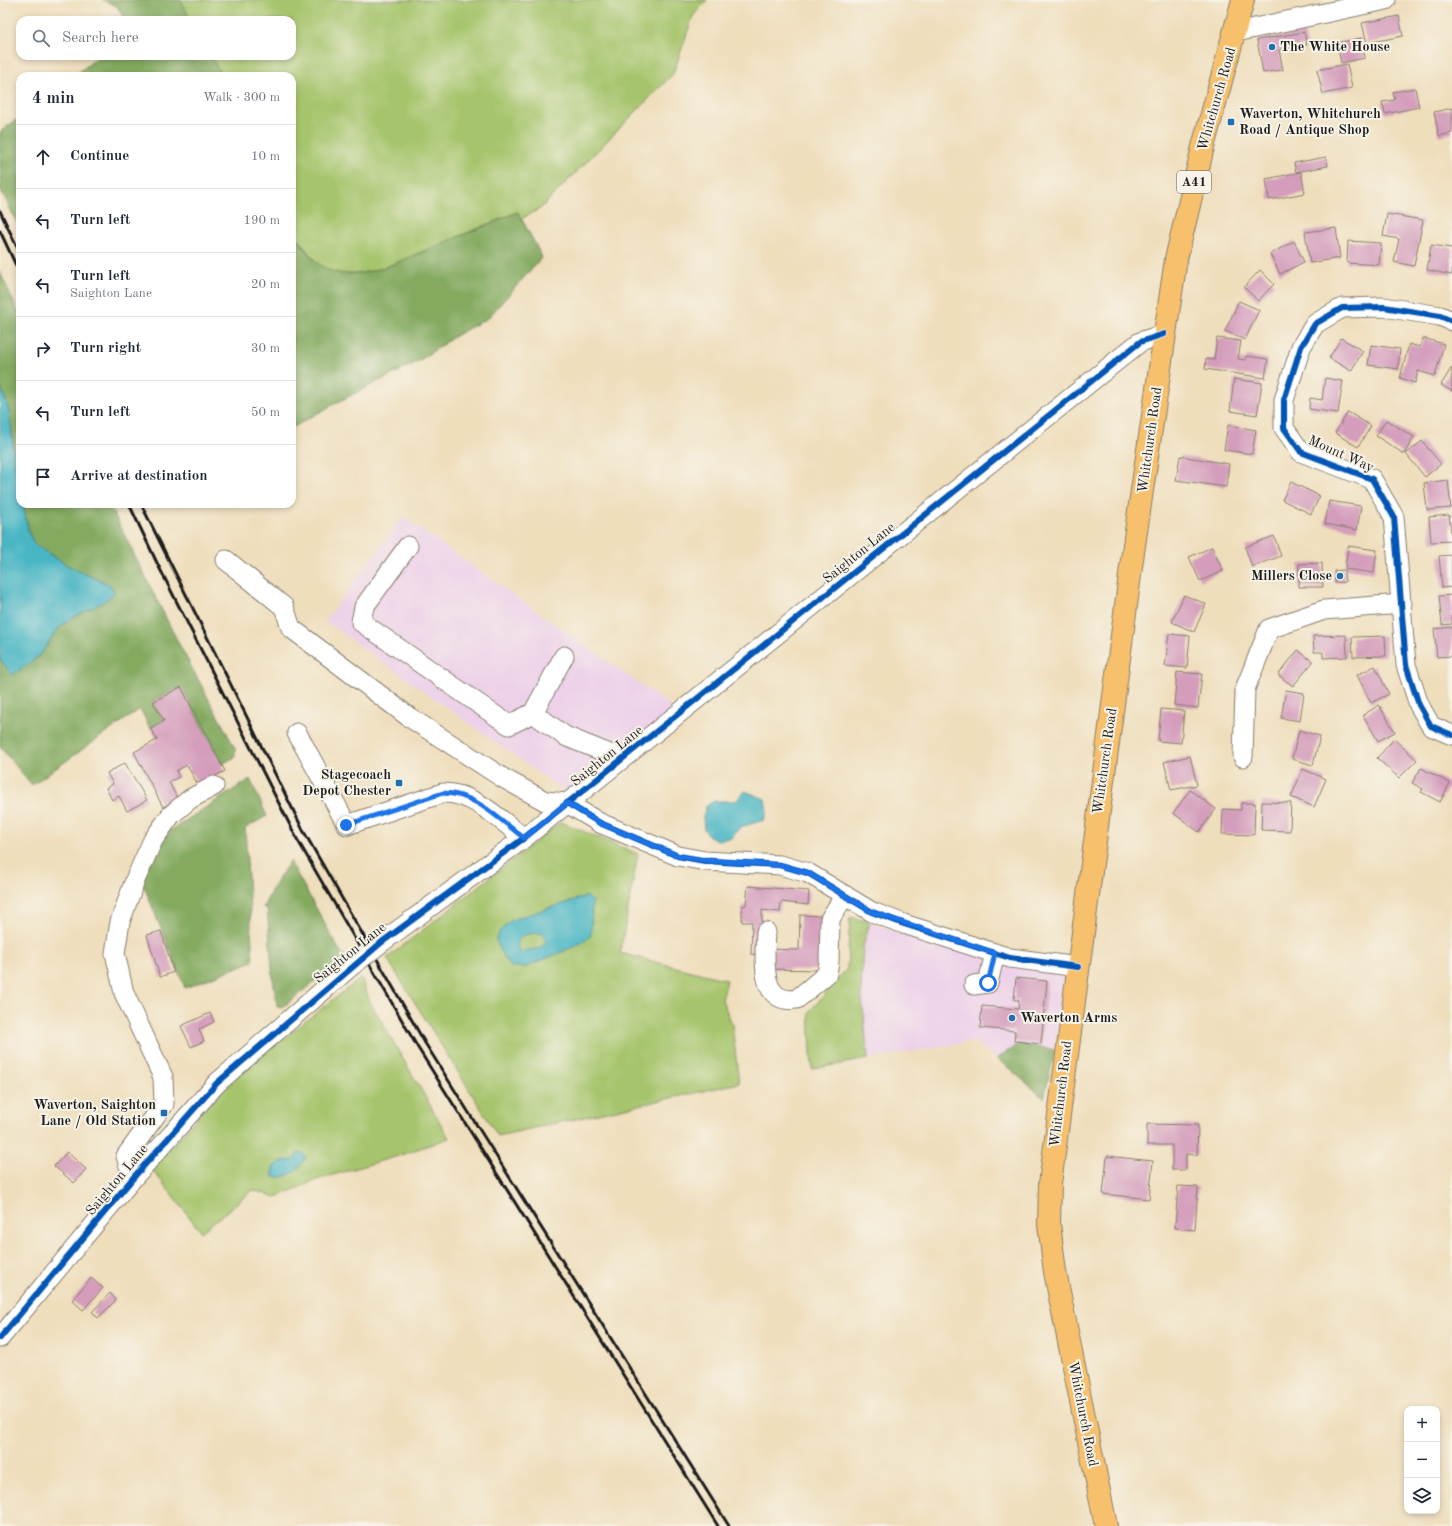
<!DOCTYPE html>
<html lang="en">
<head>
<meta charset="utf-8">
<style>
	:root { --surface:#fff; --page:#f6f6f7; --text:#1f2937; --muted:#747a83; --line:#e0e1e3 }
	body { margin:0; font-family:"Old Standard TT",serif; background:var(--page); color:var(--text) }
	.controls { position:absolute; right:12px; bottom:12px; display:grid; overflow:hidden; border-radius:8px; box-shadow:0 2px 6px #0003 }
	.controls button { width:36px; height:36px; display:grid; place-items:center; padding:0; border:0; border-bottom:1px solid var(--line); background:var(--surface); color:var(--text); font:20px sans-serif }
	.stop { position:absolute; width:12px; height:12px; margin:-9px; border:3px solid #1a73e8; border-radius:50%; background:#fff }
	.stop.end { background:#1a73e8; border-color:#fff; box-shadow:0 1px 4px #0008 }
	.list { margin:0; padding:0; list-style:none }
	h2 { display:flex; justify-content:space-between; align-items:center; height:52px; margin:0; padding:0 16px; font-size:17px }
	h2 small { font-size:13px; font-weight:400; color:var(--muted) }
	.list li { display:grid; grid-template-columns:26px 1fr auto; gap:12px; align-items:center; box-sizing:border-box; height:64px; padding:0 16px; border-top:1px solid var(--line) }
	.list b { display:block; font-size:15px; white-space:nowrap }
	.list p { margin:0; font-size:13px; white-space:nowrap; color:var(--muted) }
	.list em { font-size:13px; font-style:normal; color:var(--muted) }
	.icon { flex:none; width:22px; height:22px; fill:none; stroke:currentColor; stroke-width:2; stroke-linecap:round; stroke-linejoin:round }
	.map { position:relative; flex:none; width:1452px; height:1526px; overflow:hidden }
	.search { position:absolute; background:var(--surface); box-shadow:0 2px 6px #0003; left:16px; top:16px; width:280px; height:44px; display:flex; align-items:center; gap:10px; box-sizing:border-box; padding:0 14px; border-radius:12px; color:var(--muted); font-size:15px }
	.panel { position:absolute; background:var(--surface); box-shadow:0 2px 6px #0003; left:16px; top:72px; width:280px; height:436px; border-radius:12px }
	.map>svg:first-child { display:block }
</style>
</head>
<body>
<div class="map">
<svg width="1452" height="1526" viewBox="0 0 1452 1526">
	<rect width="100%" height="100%" fill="#f7f3e8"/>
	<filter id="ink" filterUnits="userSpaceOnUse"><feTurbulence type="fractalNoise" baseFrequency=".025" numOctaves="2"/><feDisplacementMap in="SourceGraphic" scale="8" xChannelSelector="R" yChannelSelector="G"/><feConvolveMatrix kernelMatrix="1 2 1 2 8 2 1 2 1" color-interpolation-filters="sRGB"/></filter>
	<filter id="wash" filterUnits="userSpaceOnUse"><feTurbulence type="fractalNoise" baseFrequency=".012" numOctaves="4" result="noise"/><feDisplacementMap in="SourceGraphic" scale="16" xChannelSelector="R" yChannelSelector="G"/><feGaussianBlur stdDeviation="0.9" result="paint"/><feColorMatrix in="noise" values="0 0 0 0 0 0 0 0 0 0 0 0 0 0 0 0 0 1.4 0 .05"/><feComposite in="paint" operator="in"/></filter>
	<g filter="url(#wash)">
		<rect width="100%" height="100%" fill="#efdebc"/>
		<path fill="#edd1e9" d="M403 517 665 702 680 712 574 798 325 621Z
			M850 917 986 958 1054 970 1064 975 1055 1050 1019 1044 997 1058 974 1041 812 1069 809 1012 847 969Z"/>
		<path fill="#a6c46c" stroke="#617044" d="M180 0H707L693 16 673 74 541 208 521 219 517 212 386 267 366 273 349 275 329 271 321 267 308 252 292 229V76H222L210 56H292V20H191Z
			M561 822 638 854 620 953 727 980 722 1000 732 1024 739 1083 498 1136 387 958Z
			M850 917 870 922 863 946 861 989 868 1059 812 1069 809 1012 847 969Z
			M361 978 370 1002 449 1138 395 1157 319 1179 276 1197 253 1190 201 1232 152 1169 215 1097 257 1059Z"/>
		<path fill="#84aa60" stroke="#50633e" d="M103 0H180L191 20H125L117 6Z
			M99 56H210L222 76H74Z
			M20 117V229L0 188V132Z
			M518 212 542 257 488 318 458 334 417 362 332 405 292 428V227C316 274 337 282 386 267Z
			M0 272 20 316V486L5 395 0 386Z
			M23 504H109L179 644 235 748V757L222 764 181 687 153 702 164 721 150 728 140 709 32 785 0 747V659L12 674C20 669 31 664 38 657 49 646 53 630 69 619 78 613 113 601 114 591L110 585 70 567 34 544 29 533Z
			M250 779 267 816 245 828 253 961 185 988 141 879 168 832Z
			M290 861 341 953 346 956 283 1007 277 1006 273 979 267 908H263L273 887Z
			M1019 1044 1055 1050 1044 1098 997 1058Z"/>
		<path fill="#49b6c4" stroke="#326970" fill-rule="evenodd" d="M0 386C12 411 11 428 14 455 16 472 20 487 20 504H23L29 533 34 544 70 567 110 585 114 591C113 601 78 613 69 620 53 630 49 647 37 657 30 664 20 669 12 675L0 659Z
			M745 791 765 799 767 812 764 820 740 827 731 838 718 840 709 836 704 829 703 817 706 806 714 801H736Z
			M587 896 592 901 591 936 578 945 526 967H510L500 951 496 940 500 931 511 920ZM543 933 546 941 540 948 519 952C513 933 529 934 543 933Z
			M302 1153 306 1156C301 1169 287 1180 273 1177V1167L281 1161 294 1160 297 1154Z"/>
		<g id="blocks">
			<path fill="#d49dbc" d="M1399 16 1403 36 1367 43 1362 23Z
				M1304 32 1307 45 1279 50 1283 70 1263 73 1257 40Z
				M1361 38 1365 58 1341 63 1337 43Z
				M1347 64 1352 88 1323 94 1317 70Z
				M1415 88 1419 107 1385 114 1382 102 1395 100 1393 92Z
				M1452 108V133L1439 136 1434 112Z
				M1326 157 1328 166 1296 172 1294 163Z
				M1301 172 1305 193 1269 200 1266 179Z
				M1387 214 1423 220 1414 266 1394 262 1399 239 1383 236Z
				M1336 228 1340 258 1310 263 1305 232Z
				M1294 241 1304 262 1280 274 1270 254Z
				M1348 241 1381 243 1379 265 1347 263Z
				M1431 245 1452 248V275L1427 270Z
				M1260 270 1274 284 1258 301 1244 287Z
				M1239 301 1259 310 1245 340 1225 331Z
				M1217 338 1241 341 1238 359 1246 360V356L1268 359 1265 378 1205 369 1206 359 1214 360Z
				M1341 338 1363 351 1351 371 1329 358Z
				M1423 338 1444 344 1435 376 1418 371 1415 383 1400 378 1409 344 1420 347Z
				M1371 345 1400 349 1398 369 1368 365Z
				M1452 367V391L1441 385Z
				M1325 378 1343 381 1338 413 1309 409 1310 398 1322 400Z
				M1234 379 1262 383 1257 415 1230 411Z
				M1348 412 1371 426 1358 447 1335 433Z
				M1386 420 1414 437 1404 454 1376 436Z
				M1228 425 1256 430 1252 454 1224 450Z
				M1422 441 1441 464 1425 477 1406 454Z
				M1180 456 1229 464 1226 487 1176 480Z
				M1448 480 1451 508 1427 510 1424 483Z
				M1291 482 1320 496 1311 514 1282 500Z
				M1329 501 1361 506 1357 530 1325 524Z
				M1449 515 1452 541 1431 542 1429 517Z
				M1274 536 1281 556 1252 567 1245 547Z
				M1348 546 1377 550 1374 573 1345 569Z
				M1212 547 1223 571 1200 581 1189 557Z
				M1452 555V587L1442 588 1439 556Z
				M1322 563 1323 587H1299V564Z
				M1344 570 1345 582 1335 583 1334 571Z
				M1184 595 1206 604 1194 632 1172 622Z
				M1452 595V624L1442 625 1439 596Z
				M1452 627V656L1437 657 1434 629Z
				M1169 634 1190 636 1187 668 1165 666Z
				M1346 635 1347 657 1323 658V652H1314L1313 636Z
				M1385 636 1386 656 1353 657 1352 637Z
				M1298 650 1313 662 1293 686 1278 675Z
				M1375 666 1389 694 1371 703 1357 675Z
				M1177 672 1202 674 1198 708 1174 705Z
				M181 687 225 771 198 785 187 765 176 771 179 777 169 782 178 800 163 807 134 752 157 740 150 728 164 721 153 702Z
				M1286 690 1304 693 1300 721 1281 718Z
				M1379 705 1395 732 1378 741 1363 715Z
				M1161 709 1184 711 1181 743 1158 741Z
				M1299 730 1320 736 1313 765 1292 759Z
				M1394 739 1417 760 1399 778 1377 758Z
				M1190 756 1197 785 1171 790 1164 762Z
				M125 763 147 800 127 811 119 796 112 800 106 788 113 784 107 773Z
				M1421 768 1450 783 1440 802 1421 792 1423 789 1412 783Z
				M1303 769 1326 779 1314 807 1291 797Z
				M1190 790 1216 809 1199 832 1173 813Z
				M1262 802 1291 803 1290 831 1261 830Z
				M1241 803H1255L1254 835 1222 834 1223 809 1241 810Z
				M748 886 809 891 808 905 781 902 780 912 762 910V955L751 954 752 922H742V906L746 905Z
				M800 915 823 916V970L768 969V949L799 950Z
				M161 931 174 972 160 977 147 935Z
				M1016 978 1047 981 1041 1044 1014 1041 1015 1031 980 1028 982 1006 1018 1009 1019 1000H1014Z
				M210 1013 214 1022 199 1029 204 1041 191 1047 181 1026Z
				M1147 1124 1198 1125 1197 1155 1186 1154V1170H1172V1145H1147Z
				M67 1152 86 1169 74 1183 54 1166Z
				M1107 1156 1153 1161 1149 1199 1103 1194Z
				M1178 1186 1198 1187 1195 1230 1175 1228Z
				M91 1278 103 1288 83 1310 72 1300Z
				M110 1293 116 1300 98 1318 92 1312Z"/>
		</g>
	</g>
	<g filter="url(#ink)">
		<use href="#blocks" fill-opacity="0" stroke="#867d6c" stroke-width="1"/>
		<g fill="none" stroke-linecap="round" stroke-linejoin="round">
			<defs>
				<path id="minor" d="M1236 32 1386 0
					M1452 321 1440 316 1384 307 1342 308 1315 324 1301 347 1284 400V428L1301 452 1372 479 1394 517 1406 665 1419 705 1431 726 1452 735
					M408 546 364 607 361 622 509 725 533 713
					M226 560 284 607 291 628 409 717 503 778 545 801 567 803 600 823 678 856 705 861 780 865 808 873 872 912 904 924 1010 958 1078 967
					M564 656 533 713 565 736 622 759
					M297 733 347 825 443 793C475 793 500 820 524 838
					M1243 757 1245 689 1269 629 1324 610 1402 604
					M766 932C765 955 758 1006 797 999L827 974 829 962 830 919 845 895
					M382 942 524 838 1140 342 1164 334
					M974 985 988 983 995 953
					M133 1178 126 1156 164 1104 163 1077 124 993 115 953 120 922 135 880 153 840 171 815 190 799 214 786
					M0 1338 133 1178 217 1083 350 967"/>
				<path id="highway" d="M1106 1526 1055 1272 1049 1224 1050 1184 1133 552 1176 259 1203 147 1243 0"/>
			</defs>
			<use href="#minor" stroke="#867d6c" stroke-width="21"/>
			<use href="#highway" stroke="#867d6c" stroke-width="24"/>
			<use href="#minor" stroke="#fff" stroke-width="19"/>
			<use href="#highway" stroke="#f7c06c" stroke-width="22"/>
			<path stroke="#1c1c1c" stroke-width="3" d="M0 211 20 253
				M0 231 20 274
				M129 504 158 565 297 839 418 1048 718 1526
				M141 504 304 832 425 1043 729 1526"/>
			<defs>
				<path id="minor-bridge" d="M350 967 382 942"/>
			</defs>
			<use href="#minor-bridge" stroke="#867d6c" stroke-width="21" stroke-linecap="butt"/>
			<use href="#minor-bridge" stroke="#fff" stroke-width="19"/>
			<defs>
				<path id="cycleway" d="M1452 321 1440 316 1384 307 1342 308 1315 324 1301 347 1284 400V428L1301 452 1372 479 1394 517 1406 665 1419 705 1431 726 1452 735
					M567 803 600 823 678 856 705 861 780 865 808 873 872 912 904 924 1010 958 1078 967
					M0 1338 133 1178 217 1083 382 942 524 838 1140 342 1164 334"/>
			</defs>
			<use href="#cycleway" stroke="#f7f3e8" stroke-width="8"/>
			<use href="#cycleway" stroke="#0057b8" stroke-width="6"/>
		</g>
	</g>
	<g fill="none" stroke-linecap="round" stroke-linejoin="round" filter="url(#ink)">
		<path stroke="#1a73e8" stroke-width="5" d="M346 825 443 793C475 793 500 820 524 838L567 803 600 823 678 856 705 860 780 865 808 873 872 912 995 953 988 983"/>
	</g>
	<g fill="#1f6fb2" stroke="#f7f3e8" stroke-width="1.5">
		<circle cx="1272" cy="47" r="4"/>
		<rect x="1227" y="118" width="8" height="8" rx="2"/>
		<circle cx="1340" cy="576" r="4"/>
		<rect x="395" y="779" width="8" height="8" rx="2"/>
		<circle cx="1012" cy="1018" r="4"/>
		<rect x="160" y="1109" width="8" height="8" rx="2"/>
	</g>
	<g text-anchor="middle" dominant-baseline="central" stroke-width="4" stroke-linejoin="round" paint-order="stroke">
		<rect fill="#f7f3e8" stroke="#5e5c59" stroke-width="1" x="1177" y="171" width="34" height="22" rx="3"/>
		<g font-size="13" font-weight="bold" fill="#1c1c1c">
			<text x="1194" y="182">A41</text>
		</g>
		<g font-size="14" font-weight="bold" fill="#1c1c1c" stroke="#f7f3e8" text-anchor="start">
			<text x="1280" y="47">The White House</text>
			<text x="1239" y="114">Waverton, Whitchurch<tspan x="1239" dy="16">Road / Antique Shop</tspan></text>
			<text x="1332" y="576" text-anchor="end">Millers Close</text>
			<text x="391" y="775" text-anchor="end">Stagecoach<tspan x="391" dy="16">Depot Chester</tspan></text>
			<text x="1020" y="1018">Waverton Arms</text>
			<text x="156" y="1105" text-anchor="end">Waverton, Saighton<tspan x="156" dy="16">Lane / Old Station</tspan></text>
		</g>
		<g font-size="14" fill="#1c1c1c" stroke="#f7f3e8">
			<text transform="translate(1217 99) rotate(-74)">Whitchurch Road</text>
			<text transform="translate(1150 440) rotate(-82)">Whitchurch Road</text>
			<text transform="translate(1341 454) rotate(24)">Mount Way</text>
			<text transform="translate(859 553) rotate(-39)">Saighton Lane</text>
			<text transform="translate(607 756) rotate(-39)">Saighton Lane</text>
			<text transform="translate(1105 761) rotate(-82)">Whitchurch Road</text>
			<text transform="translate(350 953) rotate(-39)">Saighton Lane</text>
			<text transform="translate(1061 1094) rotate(-83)">Whitchurch Road</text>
			<text transform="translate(117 1180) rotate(-50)">Saighton Lane</text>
			<text transform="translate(1083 1414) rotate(79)">Whitchurch Road</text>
		</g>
	</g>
</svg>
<div class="controls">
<button>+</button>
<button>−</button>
<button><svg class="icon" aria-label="layers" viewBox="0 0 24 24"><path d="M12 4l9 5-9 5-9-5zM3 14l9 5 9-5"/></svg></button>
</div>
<div class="stop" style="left:988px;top:983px"></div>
<div class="stop end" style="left:346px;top:825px"></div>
<div class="search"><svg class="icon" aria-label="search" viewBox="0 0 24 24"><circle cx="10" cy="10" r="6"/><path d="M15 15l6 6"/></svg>Search here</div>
<section class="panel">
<h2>4 min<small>Walk · 300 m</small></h2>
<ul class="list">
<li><svg class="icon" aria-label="ahead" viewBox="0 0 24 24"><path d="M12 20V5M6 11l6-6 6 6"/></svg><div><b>Continue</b></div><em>10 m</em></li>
<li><svg class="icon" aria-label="left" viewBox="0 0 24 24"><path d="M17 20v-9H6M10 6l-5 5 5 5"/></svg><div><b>Turn left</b></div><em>190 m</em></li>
<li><svg class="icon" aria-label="left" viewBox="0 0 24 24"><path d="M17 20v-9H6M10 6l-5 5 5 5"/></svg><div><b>Turn left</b><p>Saighton Lane</p></div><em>20 m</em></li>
<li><svg class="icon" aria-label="right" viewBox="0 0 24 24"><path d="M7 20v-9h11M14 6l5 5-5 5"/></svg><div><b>Turn right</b></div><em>30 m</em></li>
<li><svg class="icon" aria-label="left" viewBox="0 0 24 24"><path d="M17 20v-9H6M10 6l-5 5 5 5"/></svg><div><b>Turn left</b></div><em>50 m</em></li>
<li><svg class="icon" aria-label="arrive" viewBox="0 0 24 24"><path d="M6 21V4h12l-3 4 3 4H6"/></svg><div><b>Arrive at destination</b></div></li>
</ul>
</section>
</div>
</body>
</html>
